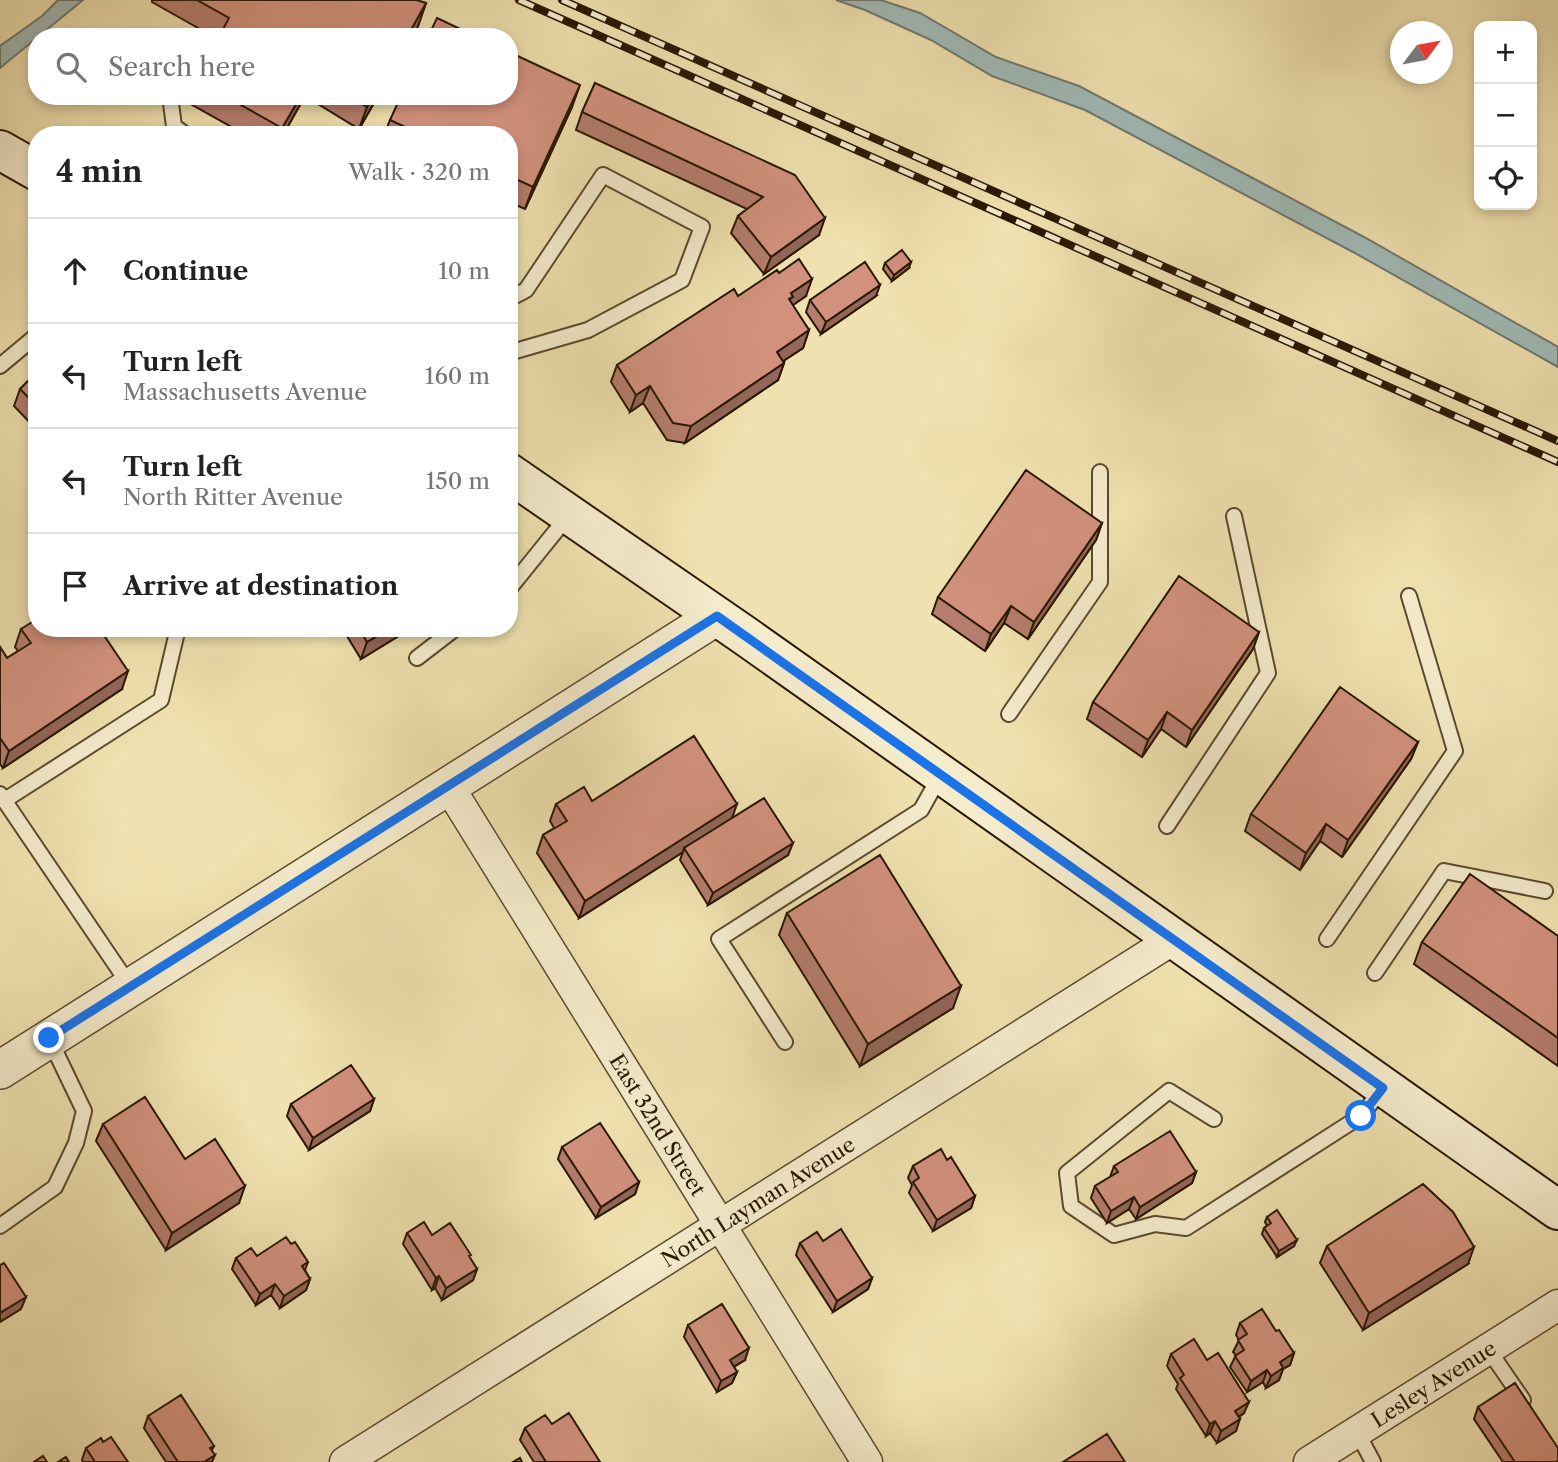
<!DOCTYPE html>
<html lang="en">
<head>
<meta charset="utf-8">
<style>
	:root { --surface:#fff; --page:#f2f2f2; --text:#222; --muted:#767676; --line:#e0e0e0 }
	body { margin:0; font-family:"Libre Caslon Text",serif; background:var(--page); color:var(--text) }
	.controls { position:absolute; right:21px; top:21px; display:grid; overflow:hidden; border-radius:14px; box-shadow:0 4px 10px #0003 }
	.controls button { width:63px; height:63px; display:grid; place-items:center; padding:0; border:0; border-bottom:2px solid var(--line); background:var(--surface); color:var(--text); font:35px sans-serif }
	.compass { position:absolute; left:1390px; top:21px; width:63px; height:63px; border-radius:50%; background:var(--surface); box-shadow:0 4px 10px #0003; rotate:58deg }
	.stop { position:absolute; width:21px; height:21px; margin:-16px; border:5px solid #1a73e8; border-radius:50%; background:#fff }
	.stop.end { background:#1a73e8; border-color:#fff; box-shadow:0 2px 7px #0008 }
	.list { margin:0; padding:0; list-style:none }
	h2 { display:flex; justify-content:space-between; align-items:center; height:91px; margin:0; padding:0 28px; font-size:30px }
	h2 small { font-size:23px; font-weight:400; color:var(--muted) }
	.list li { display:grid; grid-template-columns:46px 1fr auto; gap:21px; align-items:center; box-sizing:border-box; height:105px; padding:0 28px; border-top:2px solid var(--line) }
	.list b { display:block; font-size:26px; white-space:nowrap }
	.list p { margin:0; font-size:23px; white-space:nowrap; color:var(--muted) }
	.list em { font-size:23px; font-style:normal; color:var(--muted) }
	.icon { flex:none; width:38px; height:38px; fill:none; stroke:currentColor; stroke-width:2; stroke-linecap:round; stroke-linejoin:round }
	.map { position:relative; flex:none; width:1558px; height:1462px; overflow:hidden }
	.search { position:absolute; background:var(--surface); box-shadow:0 4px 10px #0003; left:28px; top:28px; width:490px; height:77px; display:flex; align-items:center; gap:18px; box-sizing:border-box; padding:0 24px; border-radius:28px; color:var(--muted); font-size:26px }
	.panel { position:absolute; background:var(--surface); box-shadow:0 4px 10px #0003; left:28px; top:126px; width:490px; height:511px; border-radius:28px }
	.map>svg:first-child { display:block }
</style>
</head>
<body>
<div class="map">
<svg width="1558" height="1462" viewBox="0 0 1558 1462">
	<rect width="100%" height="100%" fill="#f0e2b0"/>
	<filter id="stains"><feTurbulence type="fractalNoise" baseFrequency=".00286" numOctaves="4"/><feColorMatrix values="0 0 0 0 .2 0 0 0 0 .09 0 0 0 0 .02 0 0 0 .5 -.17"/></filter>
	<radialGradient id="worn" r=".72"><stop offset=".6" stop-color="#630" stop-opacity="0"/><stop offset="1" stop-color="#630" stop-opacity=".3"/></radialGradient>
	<path fill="#a0bab7" stroke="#70796f" stroke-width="2" d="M58 0H83L0 68V46L42 16Z
		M836 0H881L920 13 996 57 1079 86 1364 237 1558 347V367L1353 252 1085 110 992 76 931 40 865 10Z"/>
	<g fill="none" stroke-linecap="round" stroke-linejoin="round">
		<defs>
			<path id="service" d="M170 96 174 126 186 135
				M509 299 526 290 603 175 702 227 682 280 588 330 512 352 509 350
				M0 366 37 335
				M509 589 568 516
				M417 658 456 628
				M1009 714 1100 582V472
				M0 794 130 986
				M5 800 161 700 178 628
				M1167 826 1268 673 1234 516
				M1327 939 1455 751 1409 596
				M1375 973 1444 871 1545 891
				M785 1042 719 939 921 810 940 776
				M1214 1119 1169 1091 1067 1173 1071 1206 1114 1235 1155 1224 1186 1228 1361 1116 1382 1089
				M0 1226 55 1187 76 1143 84 1111 50 1040
				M1488 1349 1523 1400
				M1357 1432 1373 1462"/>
			<g id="minor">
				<path id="s1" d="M449 787 867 1462"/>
				<path id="s2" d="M345 1462 1172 940"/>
				<path id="s3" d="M1309 1462 1558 1305"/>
			</g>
			<path id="tertiary" d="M0 1070 717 616"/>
			<path id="secondary" d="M0 150 37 171
				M509 473 744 635 1558 1210"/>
		</defs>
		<use href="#service" stroke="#5b4a2e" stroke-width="18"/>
		<use href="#minor" stroke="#5b4a2e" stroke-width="33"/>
		<use href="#tertiary" stroke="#5b4a2e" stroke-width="40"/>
		<use href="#secondary" stroke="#291703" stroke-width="42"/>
		<use href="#service" stroke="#f5eccc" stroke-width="14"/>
		<use href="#minor" stroke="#f5eccc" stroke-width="30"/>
		<use href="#tertiary" stroke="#f5eccc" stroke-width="37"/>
		<use href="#secondary" stroke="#f5eccc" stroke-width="38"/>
		<defs>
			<path id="rail" d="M519 0 1558 462
				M562 0 1558 441"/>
		</defs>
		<use href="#rail" stroke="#291703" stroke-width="8"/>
		<use href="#rail" stroke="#f5eccc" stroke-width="5" stroke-dasharray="16" stroke-linecap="butt"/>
	</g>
	<path fill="#b47d6c" stroke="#291703" stroke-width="2" d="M152 0H416L426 3 418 26 412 37H214L152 2Z
		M595 83 819 235 764 274 731 233 738 216 747 209 576 130 582 112Z
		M189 96H305L283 135H246L187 102Z
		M305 96H378L359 129Z
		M572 107 525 209 509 202V135H384L390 120Z
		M885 263 909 268 892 281 883 269Z
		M779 273 806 296 792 305 809 330 803 348 783 361 784 363 778 380 685 443 667 440 643 403 630 412 611 382 617 365Z
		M876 296 821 334 806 312 810 300Z
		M37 372V430L14 406 20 389Z
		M1102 523 1096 540 1028 639 1004 623 985 651 932 614 938 597Z
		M342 628H407L405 632 361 659Z
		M21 629 122 689 3 768 0 764V647L7 658 18 651 15 647Z
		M1259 632 1253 649 1186 747 1161 729 1142 757 1087 719 1093 702Z
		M1418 742 1411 759 1342 857 1320 841 1300 870 1245 831 1251 814Z
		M592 801 732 818 788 855 708 905 680 860 683 852 579 918 537 853 543 835 554 828 550 821 556 804Z
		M787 913 953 1008 860 1066 779 935Z
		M1558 936V1066L1414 964 1422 942Z
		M374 1099 370 1111 309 1150 287 1116 291 1104Z
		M103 1124 185 1159 239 1203 166 1250 96 1141Z
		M562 1147 639 1182 635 1194 596 1218 558 1159Z
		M947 1160 975 1196 971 1208 933 1231 909 1193 912 1185 908 1178 913 1166Z
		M1114 1166 1196 1172 1192 1183 1136 1219 1129 1209 1107 1223 1091 1198 1095 1186 1110 1177Z
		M1267 1217 1294 1246 1277 1257 1262 1234 1264 1228 1267 1226 1265 1222Z
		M407 1233 432 1235 470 1258 477 1269 473 1280 442 1300 435 1288 432 1290 403 1244Z
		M823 1241 872 1278 868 1289 833 1312 796 1255 800 1243Z
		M291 1244 308 1262 305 1270 310 1279 306 1290 280 1308 271 1295 256 1305 232 1269 236 1258 257 1256Z
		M1327 1246 1468 1264 1363 1330 1320 1263Z
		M1240 1323 1276 1331 1294 1353 1290 1365 1283 1369 1279 1380 1266 1388 1263 1382 1247 1392 1230 1367 1236 1355 1233 1352 1239 1340 1236 1335Z
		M688 1325 745 1360 734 1367 737 1372 732 1383 717 1392 684 1337Z
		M1171 1354 1207 1360 1244 1413 1239 1417 1236 1431 1217 1443 1210 1433 1206 1436 1176 1389 1178 1384 1167 1366Z
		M1478 1407 1558 1462H1503L1474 1419Z
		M148 1416 214 1446 212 1450V1462H166L144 1428Z
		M552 1424 600 1462H534L520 1440 525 1428Z
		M103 1442 128 1462H83L82 1460 86 1448Z"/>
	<path fill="#926658" stroke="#291703" stroke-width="2" d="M426 3 418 26 412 37H407Z
		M580 85 572 107 525 209 533 187Z
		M301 96H305L283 135H279L282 128Z
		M373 96H378L359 129 367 107Z
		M825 218 819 235 764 274 771 257Z
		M911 262 909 268 892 281 894 275Z
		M812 279 806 296 789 308 782 317 791 293Z
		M880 285 876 296 821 334 826 322Z
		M809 330 803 348 771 369 777 352Z
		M784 363 778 380 685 443 691 426Z
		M650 386 643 403 630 412 636 395Z
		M1102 523 1096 540 1028 639 1034 622Z
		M1011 606 1004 623 985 651 991 634Z
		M390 628H407L405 632 361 659 367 642Z
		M1259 632 1253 649 1186 747 1192 730Z
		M128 671 122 689 3 768 9 751Z
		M1167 712 1161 729 1142 757 1148 740Z
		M1418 742 1411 759 1342 857 1348 840Z
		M737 804 731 821 684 848 683 852 579 918 585 901Z
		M1326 824 1320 841 1300 870 1306 853Z
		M793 843 788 855 708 905 713 893Z
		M961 986 953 1008 860 1066 868 1044Z
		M374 1099 370 1111 309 1150 313 1138Z
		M1196 1172 1192 1183 1136 1219 1140 1207Z
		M639 1182 635 1194 596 1218 601 1207Z
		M245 1186 239 1203 166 1250 172 1233Z
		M975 1196 971 1208 933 1231 937 1220Z
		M1134 1197 1129 1209 1107 1223 1111 1211Z
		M1297 1240 1294 1246 1277 1257 1279 1251Z
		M1474 1247 1468 1264 1363 1330 1369 1313Z
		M477 1269 473 1280 442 1300 446 1288Z
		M439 1276 435 1288 432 1290 436 1278Z
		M872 1278 868 1289 833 1312 837 1301Z
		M310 1279 306 1290 280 1308 284 1296Z
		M275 1284 271 1295 256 1305 260 1294Z
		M26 1297 21 1309 0 1322V1313Z
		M749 1348 745 1360 726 1371 730 1360Z
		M1294 1353 1290 1365 1283 1369 1279 1380 1266 1388 1271 1376 1280 1362Z
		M1267 1370 1263 1382 1247 1392 1251 1381Z
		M737 1372 732 1383 717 1392 721 1381Z
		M1249 1402 1244 1413 1231 1422 1235 1411Z
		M1240 1419 1236 1431 1217 1443 1221 1431Z
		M1215 1421 1210 1433 1206 1436 1210 1424Z
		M215 1455 212 1462H204Z"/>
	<path fill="#d1917d" stroke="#291703" stroke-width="2" d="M197 0H416L426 3 407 37H219L229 18Z
		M437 18 477 37H428Z
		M509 52 580 85 533 187 509 176V135H422L390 120 401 96H509Z
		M595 83 795 175 825 218 771 257 738 216 763 197 582 112Z
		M225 96H301L282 128Z
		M350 96H373L367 107Z
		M902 250 911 262 894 275 885 263Z
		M799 259 812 279 791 293 793 297 789 299 809 330 777 352 784 363 691 426 673 423 650 386 636 395 617 365 734 289 738 296 777 270 779 273Z
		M865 262 880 285 826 322 810 300Z
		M37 372V406L20 389Z
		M1026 470 1102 523 1034 622 1011 606 991 634 938 597Z
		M1179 576 1259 632 1192 730 1167 712 1148 740 1093 702Z
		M37 619V628H99L128 671 9 751 0 738V647L7 658 31 643 21 629Z
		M359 628H390L367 642Z
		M1340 687 1418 742 1348 840 1326 824 1306 853 1251 814Z
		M694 736 737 804 585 901 543 835 567 821 556 804 584 787 592 801Z
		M764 798 793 843 713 893 684 848Z
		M880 855 961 986 868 1044 787 913Z
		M1470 874 1558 936V1038L1422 942Z
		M351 1065 374 1099 313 1138 291 1104Z
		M145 1097 185 1159 215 1139 245 1186 172 1233 103 1124Z
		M600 1123 639 1182 601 1207 562 1147Z
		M1170 1131 1196 1172 1140 1207 1134 1197 1111 1211 1095 1186 1118 1172 1114 1166Z
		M941 1149 947 1160 951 1157 975 1196 937 1220 913 1182 919 1178 913 1166Z
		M1423 1184 1453 1212 1474 1247 1369 1313 1327 1246Z
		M1277 1210 1297 1240 1279 1251 1264 1228 1271 1223 1267 1217Z
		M424 1222 432 1235 450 1223 471 1255 469 1256 477 1269 446 1288 439 1276 436 1278 407 1233Z
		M841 1229 872 1278 837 1301 800 1243 817 1232 823 1241Z
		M286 1237 291 1244 295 1242 308 1262 302 1266 310 1279 284 1296 275 1284 260 1294 236 1258 251 1248 257 1256Z
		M4 1263 26 1297 0 1313V1265Z
		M722 1304 749 1348 730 1360 737 1372 721 1381 688 1325Z
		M1262 1309 1276 1331 1279 1330 1294 1353 1280 1362 1283 1368 1271 1376 1267 1370 1251 1381 1235 1356 1244 1350 1238 1340 1247 1334 1240 1323Z
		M1194 1339 1207 1360 1218 1353 1249 1402 1235 1411 1240 1419 1221 1431 1215 1421 1210 1424 1180 1378 1184 1375 1171 1354Z
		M1515 1383 1558 1448V1461L1556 1462H1515L1478 1407Z
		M181 1395 214 1446 210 1448 215 1455 204 1462H178L148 1416Z
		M569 1413 600 1462H546L525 1428 545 1415 552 1424Z
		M1107 1434 1125 1462H1063Z
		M111 1437 128 1462H95L86 1448 101 1438 103 1442Z
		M43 1456 47 1462H34Z
		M66 1457 69 1462H58Z
		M520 1458 522 1462H513Z"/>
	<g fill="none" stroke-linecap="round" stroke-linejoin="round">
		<path stroke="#1a73e8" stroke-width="9" d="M49 1038 717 616 1383 1088 1361 1116"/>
	</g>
	<g text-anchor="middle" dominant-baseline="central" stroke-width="6" stroke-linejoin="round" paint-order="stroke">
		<g font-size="21" fill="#291703" stroke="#f5eccc">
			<text stroke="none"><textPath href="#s1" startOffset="397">East 32nd Street</textPath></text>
			<text stroke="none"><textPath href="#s2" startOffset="488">North Layman Avenue</textPath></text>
			<text stroke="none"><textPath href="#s3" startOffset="147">Lesley Avenue</textPath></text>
		</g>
	</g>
	<rect width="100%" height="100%" filter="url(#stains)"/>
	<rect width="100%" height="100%" fill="url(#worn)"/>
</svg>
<div class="controls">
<button>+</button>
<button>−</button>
<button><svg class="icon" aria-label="locate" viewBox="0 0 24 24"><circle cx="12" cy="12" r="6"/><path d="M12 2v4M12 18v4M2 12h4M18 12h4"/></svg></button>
</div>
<svg class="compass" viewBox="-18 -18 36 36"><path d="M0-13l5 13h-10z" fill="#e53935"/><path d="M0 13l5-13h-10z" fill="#767676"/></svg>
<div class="stop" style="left:1361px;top:1116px"></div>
<div class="stop end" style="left:49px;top:1038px"></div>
<div class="search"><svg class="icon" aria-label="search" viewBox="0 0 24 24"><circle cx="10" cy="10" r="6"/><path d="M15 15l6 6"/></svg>Search here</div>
<section class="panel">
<h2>4 min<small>Walk · 320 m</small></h2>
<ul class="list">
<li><svg class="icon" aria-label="ahead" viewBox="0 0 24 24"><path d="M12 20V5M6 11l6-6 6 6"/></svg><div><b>Continue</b></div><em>10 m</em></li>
<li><svg class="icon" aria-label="left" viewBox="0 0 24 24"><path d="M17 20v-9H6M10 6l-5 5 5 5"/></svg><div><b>Turn left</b><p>Massachusetts Avenue</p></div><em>160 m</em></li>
<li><svg class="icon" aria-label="left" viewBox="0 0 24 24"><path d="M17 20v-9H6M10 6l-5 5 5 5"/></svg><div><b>Turn left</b><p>North Ritter Avenue</p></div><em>150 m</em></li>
<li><svg class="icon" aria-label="arrive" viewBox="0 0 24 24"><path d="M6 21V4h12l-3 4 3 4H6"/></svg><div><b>Arrive at destination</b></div></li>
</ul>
</section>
</div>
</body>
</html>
